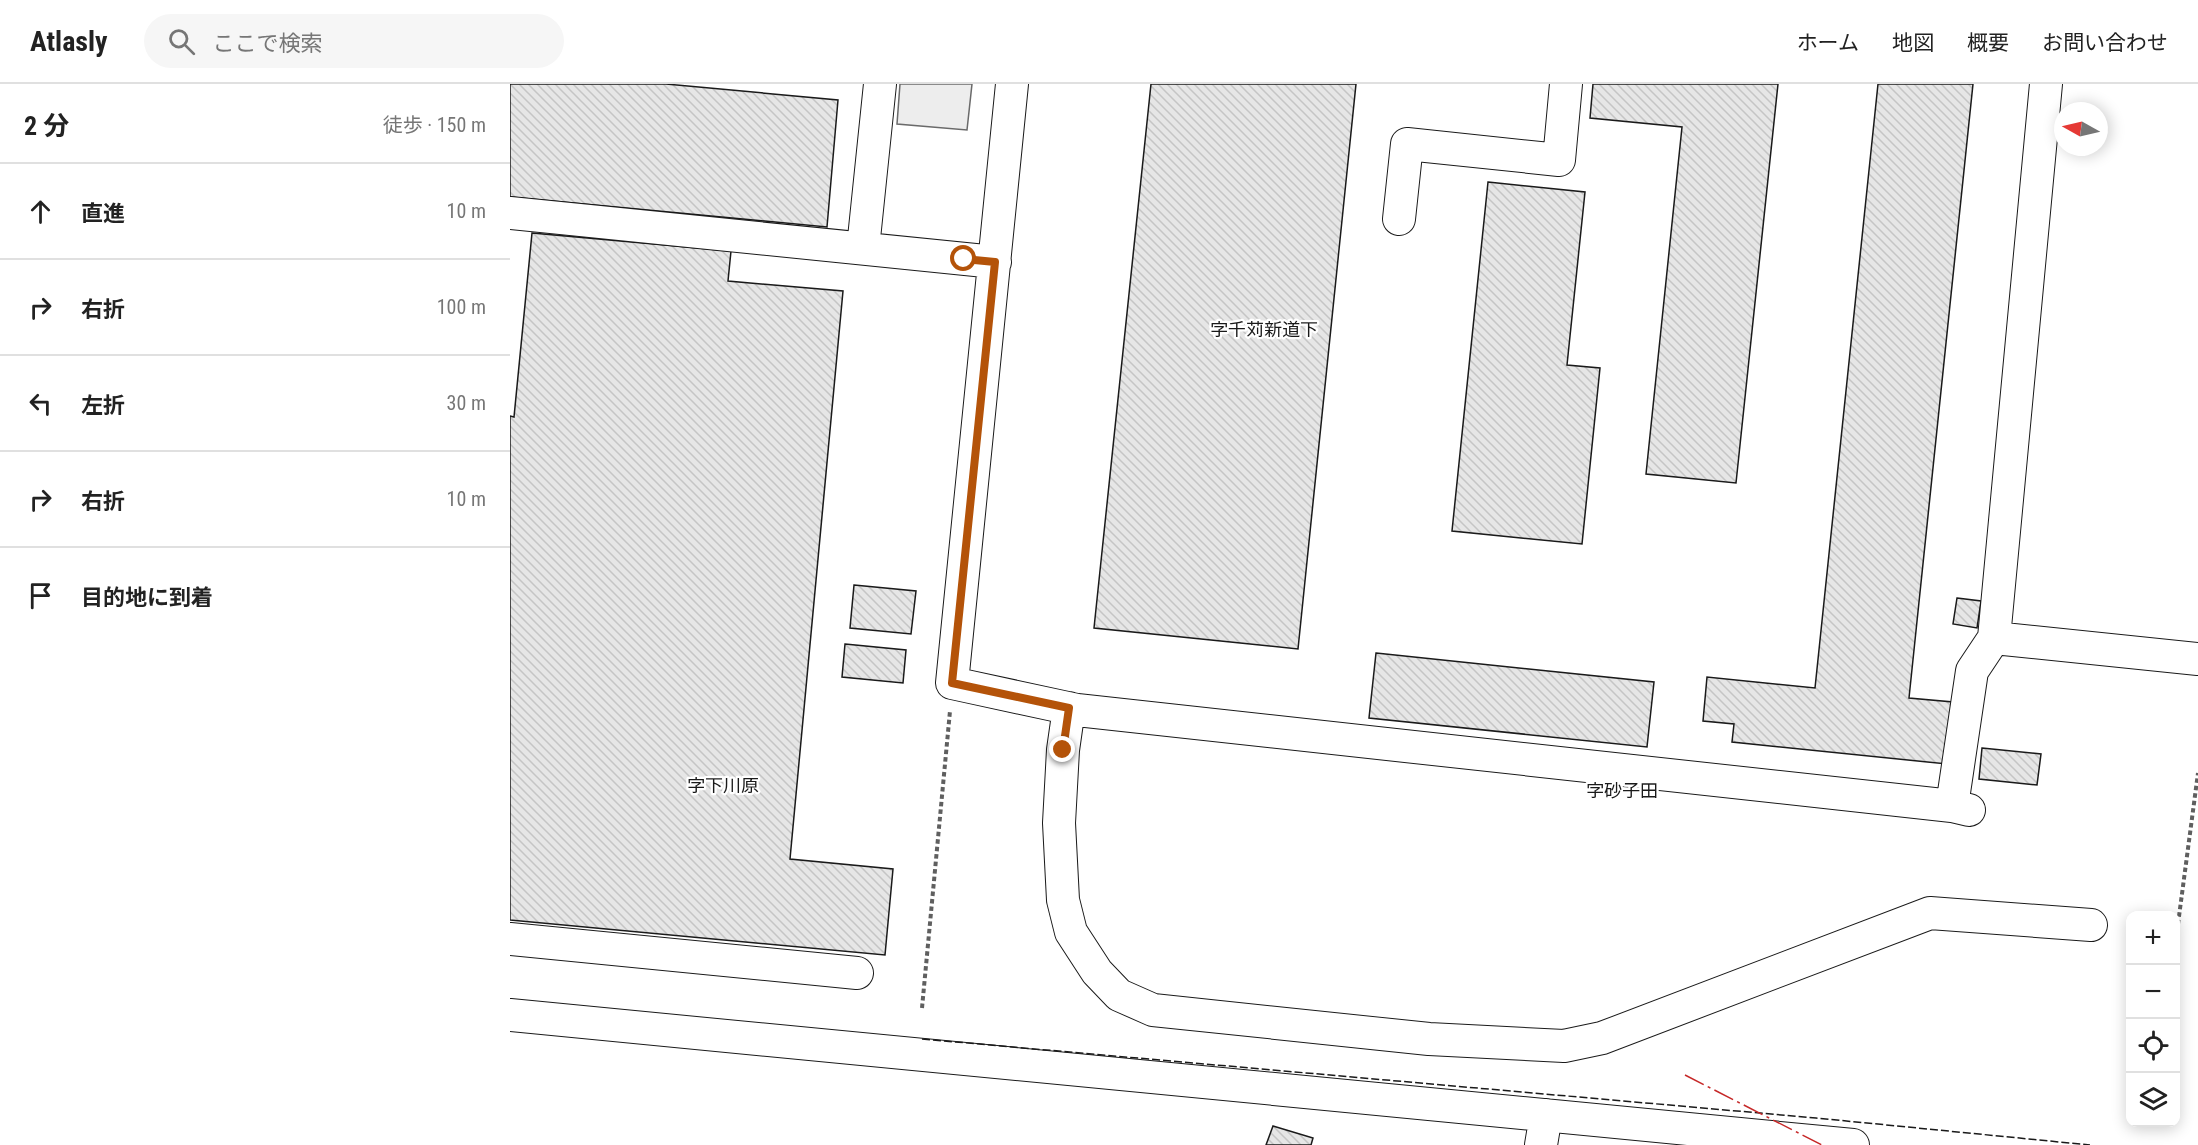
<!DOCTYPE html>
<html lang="ja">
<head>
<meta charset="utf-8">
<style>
	:root { --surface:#fff; --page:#f6f6f6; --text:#222; --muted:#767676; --line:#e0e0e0 }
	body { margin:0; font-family:"Roboto Condensed","Noto Sans JP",sans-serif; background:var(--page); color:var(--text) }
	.controls { position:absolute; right:18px; bottom:18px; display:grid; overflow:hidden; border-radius:12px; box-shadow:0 3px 15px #0003 }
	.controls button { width:54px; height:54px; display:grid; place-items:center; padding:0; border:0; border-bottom:2px solid var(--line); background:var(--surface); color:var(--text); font:30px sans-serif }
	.compass { position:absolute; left:1544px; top:18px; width:54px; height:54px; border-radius:50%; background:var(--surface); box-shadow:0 3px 15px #0003; rotate:278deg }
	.stop { position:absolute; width:18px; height:18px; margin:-14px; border:4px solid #b45309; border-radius:50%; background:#fff }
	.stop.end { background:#b45309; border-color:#fff; box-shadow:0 2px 6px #0008 }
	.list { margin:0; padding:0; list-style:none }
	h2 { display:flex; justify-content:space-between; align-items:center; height:78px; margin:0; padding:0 24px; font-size:26px }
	h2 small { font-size:20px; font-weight:400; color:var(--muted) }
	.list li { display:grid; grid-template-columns:39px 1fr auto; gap:18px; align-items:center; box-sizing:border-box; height:96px; padding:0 24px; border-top:2px solid var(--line) }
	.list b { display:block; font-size:22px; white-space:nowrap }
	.list em { font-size:20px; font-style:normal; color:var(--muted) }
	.icon { flex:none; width:33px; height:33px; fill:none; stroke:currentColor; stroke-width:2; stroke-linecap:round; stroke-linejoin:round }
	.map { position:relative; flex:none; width:1688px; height:1061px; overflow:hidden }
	header { display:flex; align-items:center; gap:36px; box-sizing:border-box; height:84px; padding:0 30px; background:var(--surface); border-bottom:2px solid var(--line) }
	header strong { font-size:28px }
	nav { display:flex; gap:33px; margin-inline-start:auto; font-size:21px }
	.search { width:420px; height:54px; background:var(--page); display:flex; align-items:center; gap:15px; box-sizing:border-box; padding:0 21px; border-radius:33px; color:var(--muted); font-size:22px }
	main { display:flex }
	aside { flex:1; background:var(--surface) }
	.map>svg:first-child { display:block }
</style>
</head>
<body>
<header>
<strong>Atlasly</strong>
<div class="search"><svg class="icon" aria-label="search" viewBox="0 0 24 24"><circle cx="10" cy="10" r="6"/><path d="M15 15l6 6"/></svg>ここで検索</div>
<nav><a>ホーム</a><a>地図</a><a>概要</a><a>お問い合わせ</a></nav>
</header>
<main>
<aside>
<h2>2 分<small>徒歩 · 150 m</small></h2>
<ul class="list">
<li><svg class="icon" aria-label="ahead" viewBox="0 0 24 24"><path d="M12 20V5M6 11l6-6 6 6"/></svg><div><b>直進</b></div><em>10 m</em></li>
<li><svg class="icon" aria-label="right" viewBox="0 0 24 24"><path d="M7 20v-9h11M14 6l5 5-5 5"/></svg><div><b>右折</b></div><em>100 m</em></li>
<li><svg class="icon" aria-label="left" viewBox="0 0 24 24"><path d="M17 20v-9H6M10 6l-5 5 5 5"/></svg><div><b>左折</b></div><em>30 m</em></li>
<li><svg class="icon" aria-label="right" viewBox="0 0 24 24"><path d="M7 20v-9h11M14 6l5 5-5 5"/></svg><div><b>右折</b></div><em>10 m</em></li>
<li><svg class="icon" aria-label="arrive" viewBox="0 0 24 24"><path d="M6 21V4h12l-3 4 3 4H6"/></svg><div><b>目的地に到着</b></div></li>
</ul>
</aside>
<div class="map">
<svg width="1688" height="1061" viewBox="0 0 1688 1061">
	<defs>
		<pattern id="building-back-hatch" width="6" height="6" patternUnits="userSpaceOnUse" patternTransform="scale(1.5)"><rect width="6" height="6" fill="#e6e6e6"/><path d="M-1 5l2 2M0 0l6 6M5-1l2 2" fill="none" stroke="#c5c5c5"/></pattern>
	</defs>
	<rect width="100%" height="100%" fill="#fff"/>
	<path fill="#ededed" stroke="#6a6a6a" stroke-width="1.5" d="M390 0H462L457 46 387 40Z"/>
	<path fill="url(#building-back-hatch)" stroke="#1a1a1a" stroke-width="1.5" d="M0 0H156L328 16 317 143 0 113Z
		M641 0H846L788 565 584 544Z
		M1083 0H1268L1226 399 1136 390 1172 43 1080 34Z
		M1368 0H1463L1399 614 1443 618 1437 680 1222 658 1224 640 1193 637 1197 593 1305 604Z
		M978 98 1075 108 1057 281 1090 284 1072 460 942 447Z
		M22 149 221 167 218 197 333 207 280 775 383 785 375 871 0 836V332L4 333Z
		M344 501 406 507 401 550 340 544Z
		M1447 514 1471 517 1467 544 1443 540Z
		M335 560 396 566 393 599 332 593Z
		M866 569 1144 598 1137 663 859 634Z
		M1472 664 1531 670 1527 701 1469 695Z
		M763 1042 803 1054 801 1061H756Z"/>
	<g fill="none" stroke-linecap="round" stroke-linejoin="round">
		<defs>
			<path id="minor" d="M502 0 442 599 567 626 1442 722 1459 726
				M0 129 485 178
				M889 135 897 60 1049 76 1056 0
				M353 164 370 0
				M1484 554 1688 575
				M559 624 553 666 549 739 553 816 561 848 587 888 609 911 643 926 919 955 1054 962 1092 954 1420 829 1581 841
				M1442 722 1462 587 1484 554 1536 0
				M0 855 347 889
				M0 931 1343 1061
				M1031 1061 1036 1031"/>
		</defs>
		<use href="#minor" stroke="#1a1a1a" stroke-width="34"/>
		<path stroke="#5f5f5f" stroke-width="4" stroke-dasharray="4.5 3" stroke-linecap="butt" d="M1666 855 1688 689
			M412 924 440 627"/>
		<use href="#minor" stroke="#fff" stroke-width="32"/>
		<path stroke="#1a1a1a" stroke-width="1.5" stroke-dasharray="8 3" stroke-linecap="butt" d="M412 955 1306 1034 1580 1061"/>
		<path stroke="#c62828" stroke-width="1.5" stroke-dasharray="21 4.5 3 4.5" stroke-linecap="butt" d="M1175 991 1312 1061"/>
	</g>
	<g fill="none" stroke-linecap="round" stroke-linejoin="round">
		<path stroke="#b45309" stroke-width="8" d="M454 175 485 178 442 599 559 624 553 666"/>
	</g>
	<g text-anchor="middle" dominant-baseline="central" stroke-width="4.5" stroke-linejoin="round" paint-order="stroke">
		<g font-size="18" fill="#1a1a1a" stroke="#fff">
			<text x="754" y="245">字千苅新道下</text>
			<text x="213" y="701">字下川原</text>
			<text x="1112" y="706">字砂子田</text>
		</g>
	</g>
</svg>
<div class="controls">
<button>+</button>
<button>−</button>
<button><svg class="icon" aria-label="locate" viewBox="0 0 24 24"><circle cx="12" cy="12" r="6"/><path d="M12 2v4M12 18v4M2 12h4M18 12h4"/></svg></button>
<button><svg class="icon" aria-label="layers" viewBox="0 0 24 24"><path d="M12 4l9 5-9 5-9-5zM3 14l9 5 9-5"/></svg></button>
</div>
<svg class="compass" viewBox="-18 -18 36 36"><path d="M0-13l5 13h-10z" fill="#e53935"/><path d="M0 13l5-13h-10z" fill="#767676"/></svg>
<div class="stop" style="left:454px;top:175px"></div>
<div class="stop end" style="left:553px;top:666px"></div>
</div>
</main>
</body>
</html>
